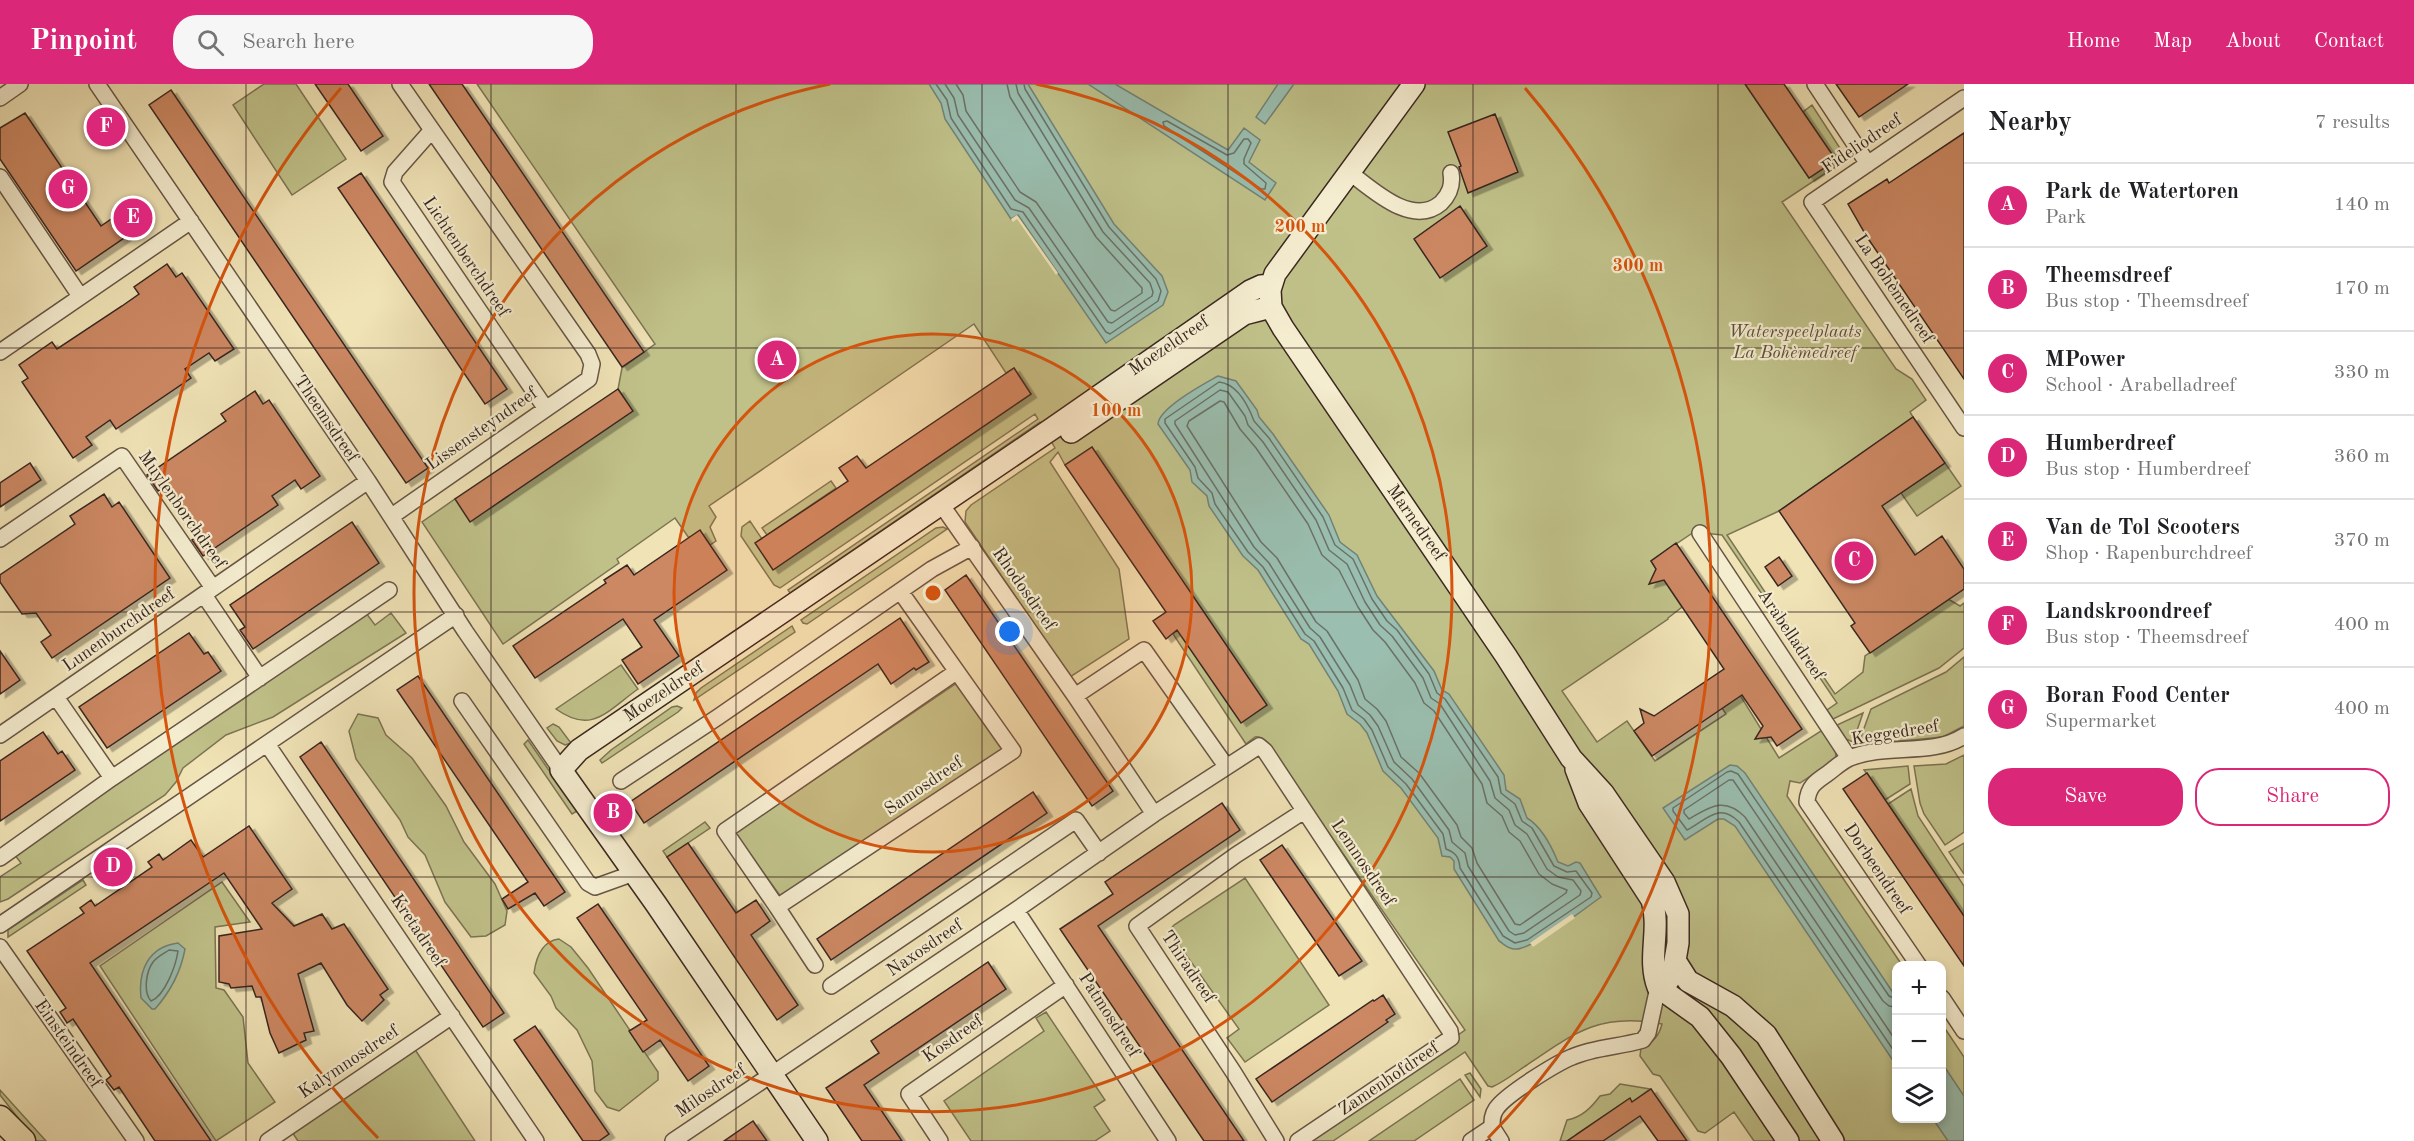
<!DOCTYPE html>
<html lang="en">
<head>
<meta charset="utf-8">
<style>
	:root { --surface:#fff; --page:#f6f6f6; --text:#202124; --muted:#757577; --line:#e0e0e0; --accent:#db2777 }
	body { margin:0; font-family:"Old Standard TT",serif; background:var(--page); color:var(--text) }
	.controls { position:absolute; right:18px; bottom:18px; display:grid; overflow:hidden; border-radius:12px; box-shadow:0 3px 9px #0003 }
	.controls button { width:54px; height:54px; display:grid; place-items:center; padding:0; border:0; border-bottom:2px solid var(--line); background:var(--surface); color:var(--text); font:30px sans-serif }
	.you { position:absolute; left:1010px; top:548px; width:21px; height:21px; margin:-15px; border:4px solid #fff; border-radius:50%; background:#1a73e8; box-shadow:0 0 0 9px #1a73e833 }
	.badge { display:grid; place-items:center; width:39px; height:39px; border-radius:50%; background:var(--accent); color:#fff; font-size:20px; font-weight:700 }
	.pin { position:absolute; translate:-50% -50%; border:3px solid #fff; box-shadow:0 2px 6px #0006 }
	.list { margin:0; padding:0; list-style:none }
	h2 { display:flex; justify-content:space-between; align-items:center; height:78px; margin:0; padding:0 24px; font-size:26px }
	h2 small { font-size:20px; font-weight:400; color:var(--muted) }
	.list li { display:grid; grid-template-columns:39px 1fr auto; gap:18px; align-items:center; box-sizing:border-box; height:84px; padding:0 24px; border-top:2px solid var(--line) }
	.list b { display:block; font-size:22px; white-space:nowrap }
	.list p { margin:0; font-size:20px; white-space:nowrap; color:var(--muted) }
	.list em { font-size:20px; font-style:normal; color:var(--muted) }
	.actions { display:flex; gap:12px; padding:18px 24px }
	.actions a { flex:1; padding:14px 0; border:2px solid var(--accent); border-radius:24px; text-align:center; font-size:21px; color:var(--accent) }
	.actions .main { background:var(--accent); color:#fff }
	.icon { flex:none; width:33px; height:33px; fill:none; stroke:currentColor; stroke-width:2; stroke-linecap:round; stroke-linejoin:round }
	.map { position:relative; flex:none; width:1964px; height:1057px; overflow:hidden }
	header { display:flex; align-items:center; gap:36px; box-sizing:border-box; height:84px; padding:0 30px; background:var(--accent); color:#fff }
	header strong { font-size:28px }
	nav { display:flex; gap:33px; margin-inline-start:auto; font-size:21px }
	.search { width:420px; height:54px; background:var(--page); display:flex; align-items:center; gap:15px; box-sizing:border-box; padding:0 21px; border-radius:24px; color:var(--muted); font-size:22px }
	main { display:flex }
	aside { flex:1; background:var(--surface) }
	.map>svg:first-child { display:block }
</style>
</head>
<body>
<header>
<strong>Pinpoint</strong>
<div class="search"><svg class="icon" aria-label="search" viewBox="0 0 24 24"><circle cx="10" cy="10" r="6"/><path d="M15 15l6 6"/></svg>Search here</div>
<nav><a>Home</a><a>Map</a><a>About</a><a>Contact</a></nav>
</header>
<main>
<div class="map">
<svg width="1964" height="1057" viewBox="0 0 1964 1057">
	<defs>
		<filter id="shadow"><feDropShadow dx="5.5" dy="3.5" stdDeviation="0" flood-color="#0004"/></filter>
	</defs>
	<rect width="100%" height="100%" fill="#f0e3b6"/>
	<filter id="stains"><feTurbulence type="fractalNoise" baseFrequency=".00333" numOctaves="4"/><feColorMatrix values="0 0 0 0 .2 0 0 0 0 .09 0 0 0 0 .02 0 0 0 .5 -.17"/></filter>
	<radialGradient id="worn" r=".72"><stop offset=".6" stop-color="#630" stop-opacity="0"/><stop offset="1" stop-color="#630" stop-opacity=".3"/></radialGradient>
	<path fill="#c0c189" stroke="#7c7454" stroke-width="1.5" d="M264 0H296L346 75 292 111 233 21Z
		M477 0H1745L1809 94 1836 76 1803 28 1812 21 1847 75 1782 118 1896 285 1912 295 1926 316 1910 328 1913 333 1779 427 1727 451 1773 520 1770 522 1722 451 1694 448 1651 477 1682 523 1668 534V535L1562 607 1597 658 1627 637 1655 677 1726 630 1722 624 1740 611 1779 674 1824 645 1835 661 1836 675 1800 699 1790 697 1787 712 1902 881 1896 882V1034H1942V940L1964 973V1057H1754L1734 1028 1705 1049 1698 1047 1660 992 1653 990 1640 972 1641 964C1653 959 1659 952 1662 940 1602 928 1575 948 1527 981 1516 988 1504 998 1492 1003L1488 1002 1465 968 1333 1057H1307L1465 946 1275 671C1273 664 1264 651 1255 653 1255 653 1247 659 1246 660L1173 550 1178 546 1092 363 1065 381 1058 368 1050 378 1119 485 1129 555 1070 593 965 438 966 427 971 421 1055 364 1040 338 790 509 788 506 1038 335 1035 330 780 504 774 501 741 452 742 443 750 437 762 455 773 485 1031 310 1014 284 1006 289 974 240 709 422 716 433 710 443 716 457 710 461 689 454 675 434 617 475 619 479 503 560 422 438 455 415 632 327 618 305 622 284 655 260Z
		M1945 379 1961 402 1917 432 1901 409Z
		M831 397 836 404 767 451 762 444Z
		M943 443 947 445 807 540 803 539 801 536 936 444Z
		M1948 515 1960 522 1964 519V564L1939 584 1833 635 1827 626 1837 619 1778 532 1781 530 1835 610 1863 588 1865 572Z
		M366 529 375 541 391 529 406 549 273 633 226 651 183 684 176 698 165 711 8 815 0 818V793L21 779 14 770Z
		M792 542 795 548 694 616 696 609 701 604Z
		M1964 573V642L1943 653 1858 661 1871 625 1946 588Z
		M621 581 638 605C607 627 592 651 556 625Z
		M957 599 1004 665 781 813 735 749Z
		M677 622 682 624 678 628 602 679 600 676 611 666 672 623Z
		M1863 629 1853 658 1846 655 1837 641Z
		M358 630 378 634 386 651 412 674 446 722 464 758 495 800 507 827 505 841 486 852 471 853 445 818 425 771 408 753 400 736 356 675 349 647Z
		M553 640 559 643 571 659 565 661 557 657 547 644Z
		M528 656 577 727 572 730 524 660Z
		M1964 671V748L1945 761 1924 730 1920 719 1914 682 1946 680Z
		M1908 682 1910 700 1885 716 1864 686Z
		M1911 705 1918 732 1964 802V832L1888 720Z
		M705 738 710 744 667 773 663 767Z
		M1964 759V790L1949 768Z
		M1245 794 1329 921 1245 978 1227 954 1239 945 1169 847 1174 841Z
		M83 796 86 801 8 853V846Z
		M222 798 250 838 215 843 216 904 224 906 243 933 248 979 275 1018 216 1057 100 882Z
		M559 855 571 863 588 884 658 988V996L619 1027 607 1023 595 1007 592 977 577 946 556 924 551 912 534 889C536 874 542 857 559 855Z
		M1046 928 1105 1016 1094 1023 1110 1047 1095 1057H971L944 1017 1044 947 1036 934Z
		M414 964 475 1057H298L290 1045Z
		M1470 989 1481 1005 1480 1013 1465 991Z
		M1460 995 1474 1016 1414 1057H1369Z
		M1620 1000 1650 1005 1632 1018 1629 1015 1577 1050 1574 1057H1560L1567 1036C1582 1033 1591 1024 1600 1012L1610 1010Z
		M0 1006 46 1057H36L0 1011Z"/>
	<path fill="#9abeaf" stroke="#738276" stroke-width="1.5" d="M929 0H1028L1114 140 1162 192 1168 208 1163 221 1106 259 1018 131 1011 135 945 35 941 19Z
		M1088 0H1115L1228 66 1244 44 1260 56 1249 78 1276 99 1265 116Z
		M1278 0H1294L1265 40 1256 33Z
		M1218 292 1236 297 1257 326 1259 333 1273 350 1329 431 1340 458 1357 471 1377 512 1434 587 1442 606 1449 610 1504 691 1506 706 1520 715 1527 734C1542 743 1551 761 1558 778L1568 782 1576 778 1580 779 1599 810 1601 813C1584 825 1533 865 1516 865 1509 866 1504 860 1499 857L1454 785V777L1450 773 1442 772 1438 754 1401 704 1383 687 1367 649 1360 640 1347 630 1338 607 1309 560 1301 555 1258 486 1243 472 1209 422 1207 412 1192 398 1190 386 1158 340C1159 324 1204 300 1218 292Z
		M1730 681 1737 682 1745 689 1896 913V981L1735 742 1724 735H1718L1685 756 1663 724Z
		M178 859 185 865C181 887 170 908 155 925H152L141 914C138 887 148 863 178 859Z
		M1942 979 1964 1012V1057H1948L1933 1035 1942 1034Z"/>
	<path fill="#f0e3b6" d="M1017 131 1058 189 1056 191 1017 135 1013 138 1011 135Z
		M1572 830 1575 834 1533 863 1530 859Z"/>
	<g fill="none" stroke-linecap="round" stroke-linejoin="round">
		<path stroke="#6a7268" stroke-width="1.5" d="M936 0 947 16 951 34 1011 125 1023 128 1106 248 1110 250 1158 217 1161 207 1156 195 1109 143 1025 5 1024 0
			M945 0 954 14 958 31 1015 116 1029 124 1108 238 1112 239 1152 212 1153 208 1150 199 1103 148 1018 9 1016 0
			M956 0 963 11 966 27 1020 108 1036 118 1111 226 1115 227 1142 209V204L1096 153 1010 13 1007 0
			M1167 37 1227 71 1234 69 1244 55H1248L1251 59 1244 75V80L1266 99 1265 105H1261L1164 42 1163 38Z
			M1219 298C1237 300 1248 321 1254 337L1269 354 1323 433 1335 461 1353 475 1372 515 1387 537 1397 546 1429 590 1437 609 1445 615 1498 693 1501 709 1515 720 1522 737 1532 744 1554 782 1567 788 1576 787 1592 809 1591 813 1527 856 1515 859 1503 852 1460 784C1459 773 1456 769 1446 765L1443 750 1406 700 1388 683 1372 646 1364 635 1352 626 1343 604 1314 557 1305 550 1263 483 1248 468 1215 420 1212 409 1198 394 1195 383 1165 339V335Z
			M1220 306 1228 308 1245 332 1248 341 1263 358 1316 436 1329 466 1347 480 1365 518 1380 541 1392 552 1423 594 1431 614 1440 620 1490 697 1495 714 1509 726 1515 741 1527 750 1547 785 1558 793 1573 796 1581 807 1580 811 1524 849 1515 851 1509 847 1468 782 1465 769 1452 758 1449 746 1412 695 1394 678 1378 642 1370 631 1358 621 1350 601 1320 553 1310 544 1269 479 1254 463 1175 340V337Z
			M1220 317 1224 318 1240 345 1256 364 1308 440 1322 471 1339 486 1358 523 1373 546 1385 558 1415 599 1424 619 1434 627 1482 700 1487 719 1502 732 1509 748 1520 757 1539 790 1552 800 1567 806 1566 809 1520 841 1515 840 1477 779 1472 764 1461 753 1457 741 1419 689 1401 673 1386 637 1377 625 1365 615 1358 596 1327 547 1316 538 1277 474 1261 458 1187 342 1189 337Z
			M169 866 178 867C176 881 165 912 151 917 143 908 146 888 153 878 157 873 163 870 169 866Z
			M1896 915 1889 912 1738 690 1731 687 1727 688 1673 724V727L1687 746C1706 737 1718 717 1739 738L1896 970
			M1896 923 1889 922 1883 917 1733 696H1729L1684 726V729L1689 735C1710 723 1724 712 1745 733L1896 957"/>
	</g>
	<path fill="#cc8864" stroke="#392720" stroke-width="1.5" filter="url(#shadow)" d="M315 0H348L383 52 361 67Z
		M429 0H462L644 268 622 283Z
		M1745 0H1784L1836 76 1809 94Z
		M1836 0H1908L1859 33Z
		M171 6 428 384 406 399 149 21Z
		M25 29 101 142 133 120 146 139 76 187 0 75V44Z
		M1495 30 1518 88 1468 109 1459 83 1461 82 1448 48Z
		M1964 49V295L1867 153 1848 120 1887 95 1889 99Z
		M361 89 507 305 485 320 338 104Z
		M1460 122 1487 162 1440 194 1414 155Z
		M167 180 176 193 182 189 234 265 215 277 209 269 185 285 191 294 116 345 110 336 86 353 92 361 73 374 22 298 28 294 19 281 52 258 57 265 122 222 139 210 134 203Z
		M1014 284 1031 310 773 486 755 459 848 397 839 384 857 372 866 384Z
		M618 305 633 327 470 438 455 415Z
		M255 307 263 320 269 316 320 392 301 405 295 396 272 412 278 421 203 472 192 456 201 450 168 401 158 407 147 391 226 337 221 330Z
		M1913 333 1945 379 1882 422 1915 471 1942 452 1964 485V505L1870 569 1851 542 1855 539 1779 427Z
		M1092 363 1267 621 1241 639 1177 546 1166 555 1153 537 1166 528 1065 381Z
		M30 379 41 396 0 423V399Z
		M104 410 112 423 119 418 170 494 52 574 41 558 51 551 36 529 22 530 0 498V491L75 440 70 432Z
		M352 438 379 479 253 565 240 546 245 543 230 521Z
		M700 446 727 486 654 536 679 572 638 600 622 576 642 563 623 535 535 594 513 562 606 499 604 496 627 481 634 491Z
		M1676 459 1802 645 1777 662 1771 653 1755 655 1763 642 1742 611 1652 672 1634 647 1644 639 1640 625 1654 632 1724 585 1664 496 1649 500 1656 485 1651 477Z
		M1779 473 1792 492 1778 502 1765 483Z
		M966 491 1113 707 1092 722 945 506Z
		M900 534 929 578 916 586 914 584 891 600 878 580 644 739 630 718Z
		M189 549 204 570 208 568 221 587 107 664 79 623Z
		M0 567 20 596 0 610Z
		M418 592 565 808 544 822 535 809 508 825 502 815 528 798 397 606Z
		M43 648 58 670 62 667 75 686 0 737V677Z
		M321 658 504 929 483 943 300 673Z
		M1867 689 1964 832V882L1843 705Z
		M1033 708 1047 729 831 876 817 855Z
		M1222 719 1240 746 1098 842 1244 1057H1204L1060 845 1113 810 1105 798Z
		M249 742 292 805 272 819 294 842 322 830 332 845 344 840 388 905 380 911 384 916 362 937 347 921 321 879 298 890 314 947 304 949 306 956 279 969 270 949 261 913H256L252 902 231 904 229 900 219 898V852L262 845 224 789 90 879 211 1057H155L119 1003 114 1006 106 996 111 992 73 935 67 939 60 928 66 924 27 867 84 829 80 824 91 816 95 822 152 783 148 778 159 770 163 776 191 756 203 773Z
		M688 759 736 829 756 816 770 837 751 851 798 921 777 936 667 773Z
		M1282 761 1362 877 1339 892 1260 776Z
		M598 820 709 982 688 997 660 956 643 968 629 947 647 936 577 834Z
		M988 878 1006 905 864 1001 902 1057H862L826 1004 879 969 871 957Z
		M1383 911 1395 930 1386 936 1388 938 1272 1018 1256 995 1373 916 1374 917Z
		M535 942 609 1050 599 1057H583L514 956Z
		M1651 1005 1687 1057H1658L1640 1032 1603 1057H1567L1630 1014 1632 1018Z
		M753 1037 767 1057H724Z"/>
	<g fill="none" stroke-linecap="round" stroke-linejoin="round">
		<defs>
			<path id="street" d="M97 0 368 397 465 547 561 686
				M1815 0 1868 80
				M0 14 20 0
				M1964 14 1812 118 1964 344
				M432 46 395 88 392 98 546 325
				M1349 88C1372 105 1412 144 1441 119 1450 110 1453 101 1451 89
				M0 93 80 212
				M0 268 191 137
				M941 420 1075 612 1154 730
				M392 432 589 295 592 280 588 270 400 0
				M1700 449 1849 674
				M0 455 122 372 213 504
				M900 507 1013 667 777 823 725 747 956 588
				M204 511 260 594
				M1075 612 1144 566 1226 682
				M56 613 112 694
				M462 617 588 799 595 803 634 789
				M0 651 368 397
				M267 660 536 1057
				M621 697 718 633 932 485 972 463
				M0 774 112 694 389 506
				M777 823 815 881
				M1016 826 1168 1057
				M0 841 456 531
				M0 863 136 1057
				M1919 882 1807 718C1808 703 1815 698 1827 690 1834 685 1842 677 1850 674 1887 659 1931 673 1964 652
				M831 902 1076 736 1099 769
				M1942 914 1964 947
				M1492 1043 1501 1057
				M268 1057 452 932
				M673 1057 1016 826 1154 730 1259 662 1265 667 1450 947 1451 954 1298 1057
				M940 1057 909 1010 1066 901
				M1276 1057 1234 989 1137 842 1236 771 1304 727
				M1471 1057 1492 1043C1492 1036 1492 1031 1496 1025 1505 1011 1555 980 1572 973 1594 963 1620 963 1643 956L1648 949 1658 903"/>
			<path id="secondary" d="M1414 0 1275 190 1270 206 1271 223 1283 244 1506 572 1571 674 1603 709 1664 798 1678 830V859L1673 888 1668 897 1658 903
				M1071 348 1244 230 1271 223
				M1576 685 1589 719 1652 816C1661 846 1647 874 1658 903
				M561 686 579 666 1053 344 1250 207 1261 202 1271 201
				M561 686 656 820 817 1057
				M1676 878 1688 897 1733 922 1766 951 1833 1057
				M1658 903 1700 933 1731 972 1788 1057"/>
			<path id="primary" d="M0 1034 23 1057"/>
		</defs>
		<use href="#street" stroke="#675646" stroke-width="18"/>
		<use href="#secondary" stroke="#392720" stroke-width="24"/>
		<use href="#primary" stroke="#392720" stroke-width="27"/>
		<use href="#street" stroke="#f5edd0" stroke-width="15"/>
		<use href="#secondary" stroke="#f5edd0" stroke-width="21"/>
		<use href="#primary" stroke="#f0e3b6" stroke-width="24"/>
	</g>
	<path fill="none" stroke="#392720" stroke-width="1.5" stroke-opacity="0.55" d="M246 0V1057M491 0V1057M736 0V1057M982 0V1057M1228 0V1057M1473 0V1057M1718 0V1057M0 264H1964M0 528H1964M0 793H1964"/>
	<circle cx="933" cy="509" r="259" fill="#d6540e" fill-opacity=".12"/>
	<g fill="none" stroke="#d6540e" stroke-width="3">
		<circle cx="933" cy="509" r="259"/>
		<path d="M1036 0A519 519 0 1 1 830 0"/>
		<path d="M378 1054A778 778 0 0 1 341 4M1525 4A778 778 0 0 1 1488 1054"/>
	</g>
	<g text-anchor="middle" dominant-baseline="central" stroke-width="4.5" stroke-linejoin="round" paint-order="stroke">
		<g font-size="18" fill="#392720" stroke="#f5edd0">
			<text transform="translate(1862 60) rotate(-34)">Fideliodreef</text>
			<text transform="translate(466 173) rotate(56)">Lichtenberchdreef</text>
			<text transform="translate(1894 205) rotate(56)">La Bohèmedreef</text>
			<text transform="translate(1169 262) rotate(-34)">Moezeldreef</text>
			<text transform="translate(326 335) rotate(56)">Theemsdreef</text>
			<text transform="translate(482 345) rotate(-35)">Lissensteyndreef</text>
			<text transform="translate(182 426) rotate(55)">Muylenborchdreef</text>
			<text transform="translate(1416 439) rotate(55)">Marnedreef</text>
			<text transform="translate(1024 505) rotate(55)">Rhodosdreef</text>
			<text transform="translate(119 546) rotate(-35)">Lunenburchdreef</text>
			<text transform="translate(1791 551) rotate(56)">Arabelladreef</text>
			<text transform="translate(664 608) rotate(-34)">Moezeldreef</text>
			<text transform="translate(1895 649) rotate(-9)">Keggedreef</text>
			<text transform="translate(924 702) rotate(-34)">Samosdreef</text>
			<text transform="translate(1363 779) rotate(56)">Lemnosdreef</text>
			<text transform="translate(1877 785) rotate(56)">Dorbeendreef</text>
			<text transform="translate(418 847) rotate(56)">Kretadreef</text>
			<text transform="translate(925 864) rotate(-34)">Naxosdreef</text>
			<text transform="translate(1188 883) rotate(56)">Thiradreef</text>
			<text transform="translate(1109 931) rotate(57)">Patmosdreef</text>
			<text transform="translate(953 955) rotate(-35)">Kosdreef</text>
			<text transform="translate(68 960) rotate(55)">Einsteindreef</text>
			<text transform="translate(349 978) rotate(-34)">Kalymnosdreef</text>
			<text transform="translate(1389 995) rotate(-34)">Zamenhofdreef</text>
			<text transform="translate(711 1007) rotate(-34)">Milosdreef</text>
		</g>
		<g font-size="18" font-style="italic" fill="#5b4e3a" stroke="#f5edd0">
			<text x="1795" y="248">Waterspeelplaats<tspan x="1795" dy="21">La Bohèmedreef</tspan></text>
		</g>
	</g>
	<circle cx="933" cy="509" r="9" fill="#d6540e" stroke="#f5edd0" stroke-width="3"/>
	<g font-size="18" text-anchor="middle" font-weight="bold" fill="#d6540e" stroke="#f5edd0" stroke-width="4.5" stroke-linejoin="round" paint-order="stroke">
		<text x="1300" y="148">200 m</text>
		<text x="1638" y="187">300 m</text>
		<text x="1116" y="332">100 m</text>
	</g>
	<rect width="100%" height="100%" filter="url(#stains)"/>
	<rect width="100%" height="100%" fill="url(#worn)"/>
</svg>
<div class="controls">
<button>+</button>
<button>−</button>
<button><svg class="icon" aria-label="layers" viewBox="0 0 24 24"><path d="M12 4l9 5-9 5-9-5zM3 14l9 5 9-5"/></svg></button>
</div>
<div class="you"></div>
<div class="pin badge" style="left:777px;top:276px">A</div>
<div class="pin badge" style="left:613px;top:729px">B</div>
<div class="pin badge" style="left:1854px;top:477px">C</div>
<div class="pin badge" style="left:113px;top:783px">D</div>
<div class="pin badge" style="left:133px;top:134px">E</div>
<div class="pin badge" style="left:106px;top:43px">F</div>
<div class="pin badge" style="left:68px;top:105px">G</div>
</div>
<aside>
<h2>Nearby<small>7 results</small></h2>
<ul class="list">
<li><span class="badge">A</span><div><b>Park de Watertoren</b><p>Park</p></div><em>140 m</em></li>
<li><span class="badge">B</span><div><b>Theemsdreef</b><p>Bus stop · Theemsdreef</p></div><em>170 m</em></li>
<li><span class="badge">C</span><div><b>MPower</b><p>School · Arabelladreef</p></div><em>330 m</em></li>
<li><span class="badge">D</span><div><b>Humberdreef</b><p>Bus stop · Humberdreef</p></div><em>360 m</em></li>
<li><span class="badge">E</span><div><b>Van de Tol Scooters</b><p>Shop · Rapenburchdreef</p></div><em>370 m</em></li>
<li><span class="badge">F</span><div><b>Landskroondreef</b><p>Bus stop · Theemsdreef</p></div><em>400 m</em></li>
<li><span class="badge">G</span><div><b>Boran Food Center</b><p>Supermarket</p></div><em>400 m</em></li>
</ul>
<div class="actions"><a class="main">Save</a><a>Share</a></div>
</aside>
</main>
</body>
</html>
